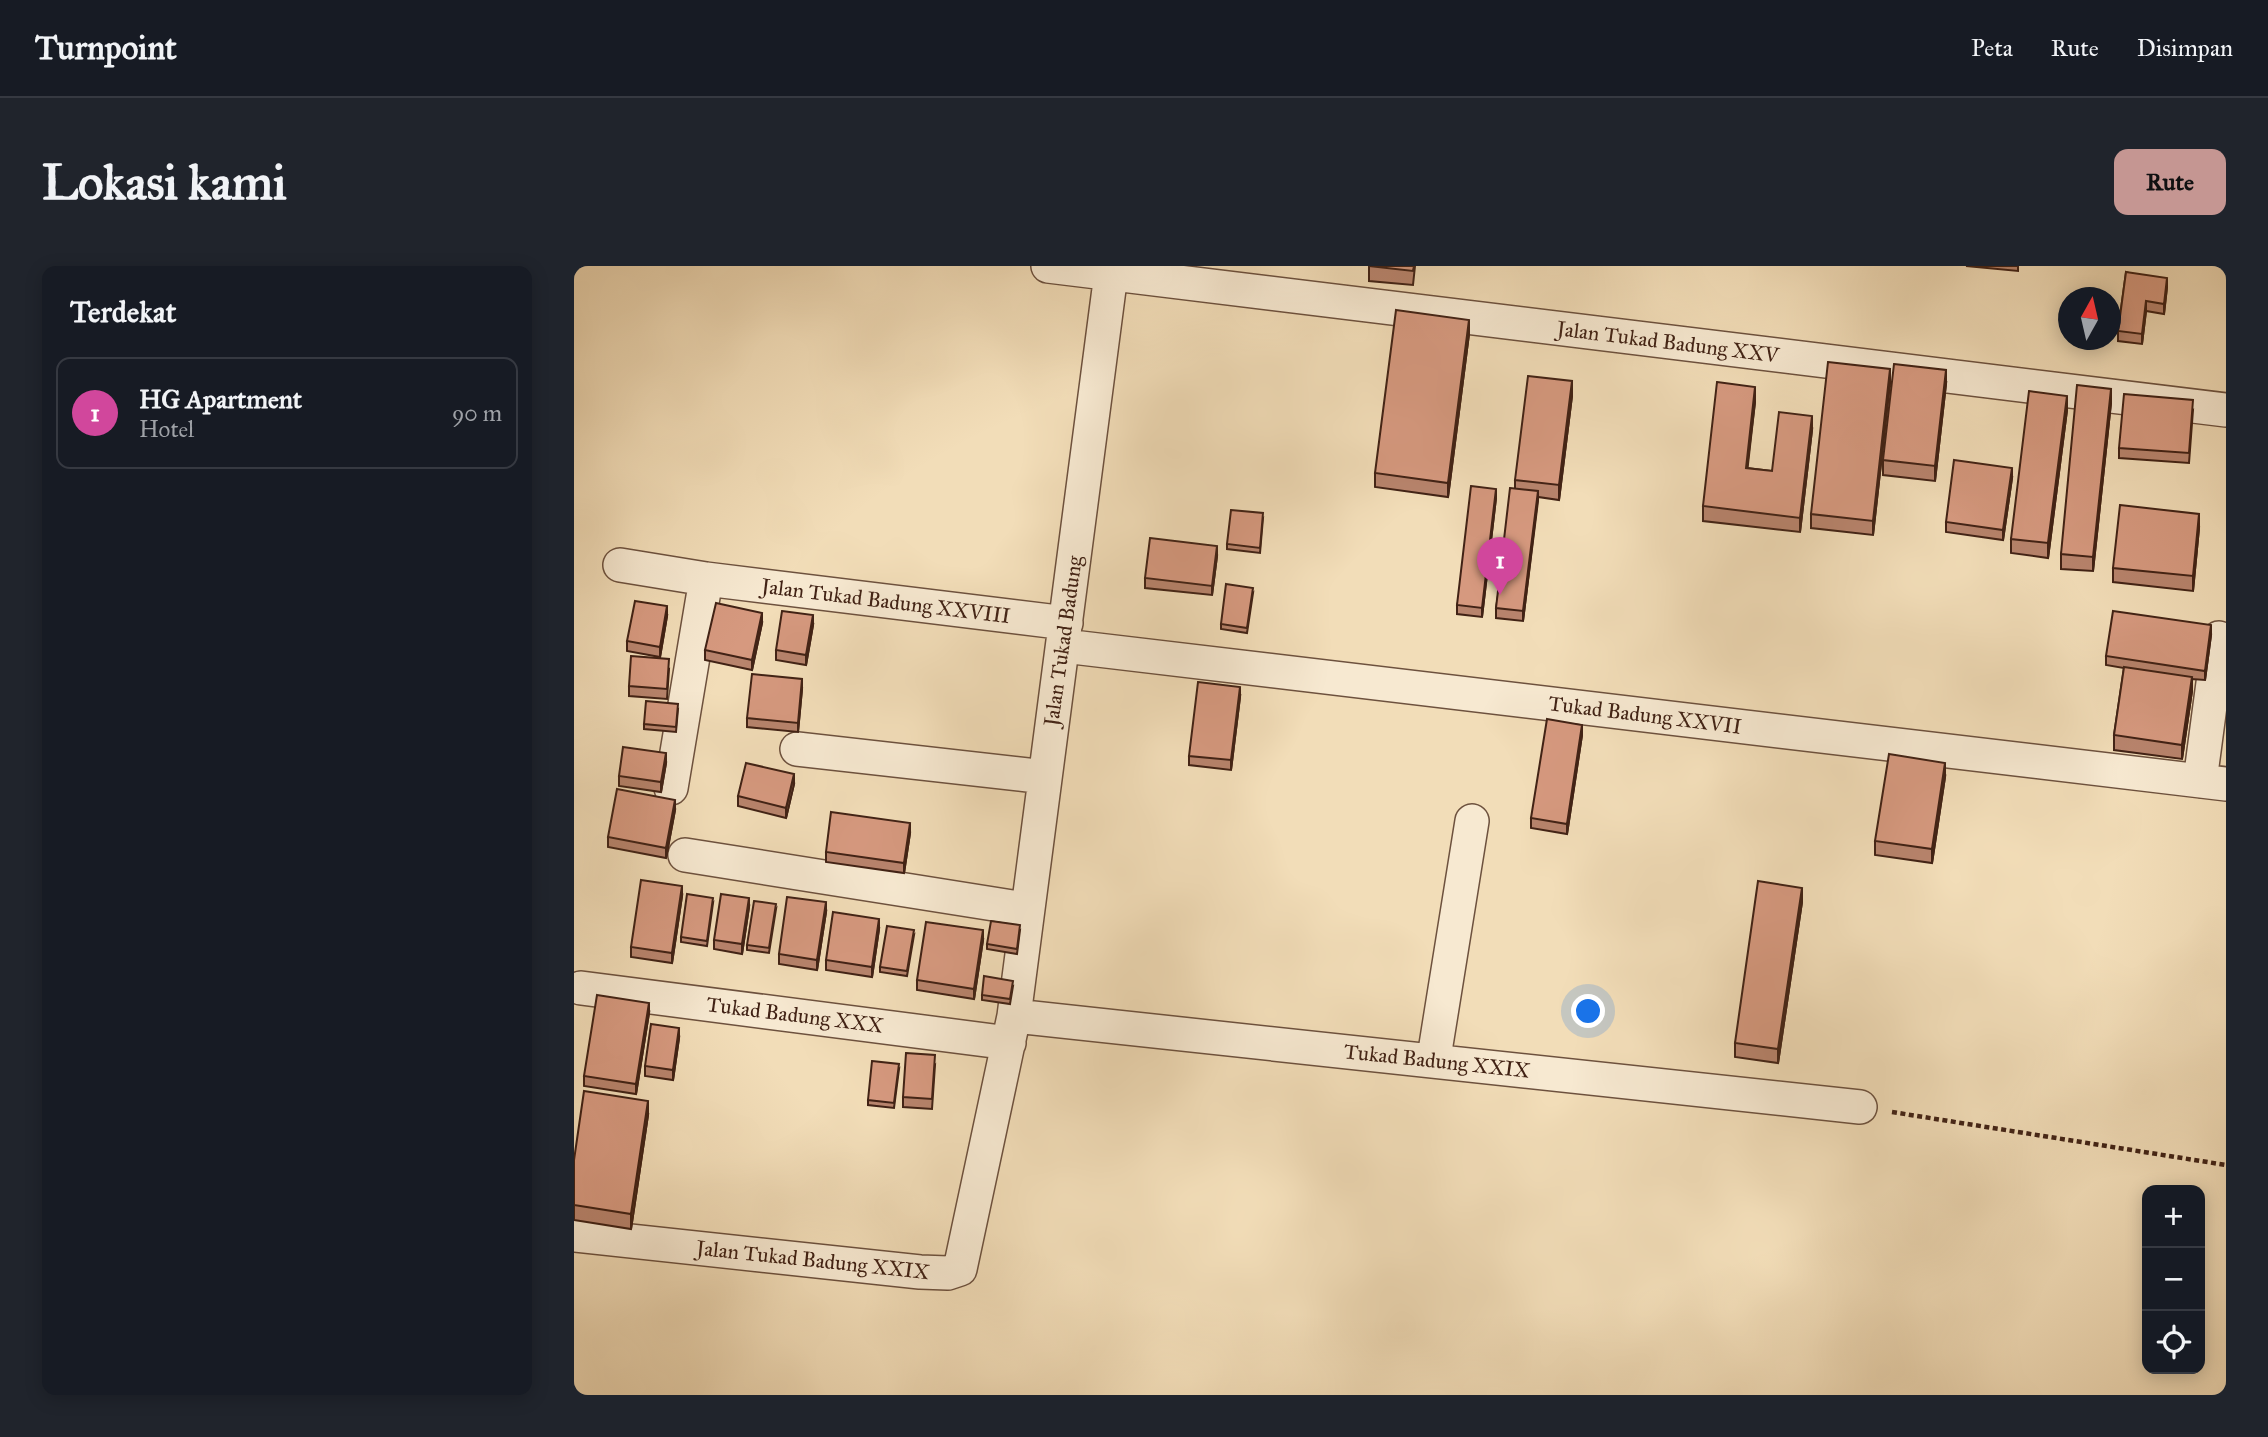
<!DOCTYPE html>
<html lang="id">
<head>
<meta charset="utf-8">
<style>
	:root { --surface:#171b24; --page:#20242c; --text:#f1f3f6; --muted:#9ea1a6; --line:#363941; --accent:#c59692 }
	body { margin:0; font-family:"IM FELL Great Primer",serif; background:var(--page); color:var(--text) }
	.controls { position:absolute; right:21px; bottom:21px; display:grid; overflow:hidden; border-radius:14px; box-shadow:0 4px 18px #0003 }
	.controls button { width:63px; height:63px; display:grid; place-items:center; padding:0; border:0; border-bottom:2px solid var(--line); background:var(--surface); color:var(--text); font:35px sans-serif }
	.compass { position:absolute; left:1484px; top:21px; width:63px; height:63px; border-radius:50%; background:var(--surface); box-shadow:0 4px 18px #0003; rotate:8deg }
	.you { position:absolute; left:1015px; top:746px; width:24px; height:24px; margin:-18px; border:5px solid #fff; border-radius:50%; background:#1a73e8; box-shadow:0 0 0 10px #1a73e833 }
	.badge { display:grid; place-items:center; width:46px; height:46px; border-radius:50%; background:var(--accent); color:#fff; font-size:23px; font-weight:700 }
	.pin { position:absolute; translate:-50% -58px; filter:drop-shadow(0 2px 4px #0008) }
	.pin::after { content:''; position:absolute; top:37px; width:24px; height:21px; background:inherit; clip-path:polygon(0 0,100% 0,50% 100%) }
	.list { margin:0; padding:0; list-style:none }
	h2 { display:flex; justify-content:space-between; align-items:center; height:91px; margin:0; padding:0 28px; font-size:30px }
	h2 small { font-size:23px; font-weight:400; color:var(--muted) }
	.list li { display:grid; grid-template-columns:46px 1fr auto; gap:21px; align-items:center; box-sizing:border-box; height:112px; margin:0 14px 14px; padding:0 14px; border:2px solid var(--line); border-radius:14px }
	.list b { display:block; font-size:26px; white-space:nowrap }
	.list p { margin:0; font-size:23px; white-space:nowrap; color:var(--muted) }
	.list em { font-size:23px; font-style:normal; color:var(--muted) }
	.icon { flex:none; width:38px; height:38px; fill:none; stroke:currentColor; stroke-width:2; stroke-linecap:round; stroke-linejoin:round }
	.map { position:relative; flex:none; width:1652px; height:1129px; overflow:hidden; border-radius:14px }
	header { display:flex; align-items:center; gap:42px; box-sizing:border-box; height:98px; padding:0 35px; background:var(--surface); border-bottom:2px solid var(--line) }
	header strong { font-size:33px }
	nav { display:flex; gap:38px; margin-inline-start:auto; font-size:24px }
	.intro { display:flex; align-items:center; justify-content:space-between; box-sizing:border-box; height:168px; padding:0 42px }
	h1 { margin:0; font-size:49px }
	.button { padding:18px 32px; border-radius:14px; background:var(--accent); color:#111; font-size:24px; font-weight:700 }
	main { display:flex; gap:42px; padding:0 42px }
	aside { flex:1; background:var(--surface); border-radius:14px; box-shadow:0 4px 18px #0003 }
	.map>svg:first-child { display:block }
</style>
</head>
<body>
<header>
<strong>Turnpoint</strong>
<nav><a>Peta</a><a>Rute</a><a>Disimpan</a></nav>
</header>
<div class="intro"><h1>Lokasi kami</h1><a class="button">Rute</a></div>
<main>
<aside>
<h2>Terdekat<small></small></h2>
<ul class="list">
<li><span class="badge" style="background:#d1479c">1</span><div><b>HG Apartment</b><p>Hotel</p></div><em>90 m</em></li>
</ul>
</aside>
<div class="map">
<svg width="1652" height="1129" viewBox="0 0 1652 1129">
	<rect width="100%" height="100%" fill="#f2ddb8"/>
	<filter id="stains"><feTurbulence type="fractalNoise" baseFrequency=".00286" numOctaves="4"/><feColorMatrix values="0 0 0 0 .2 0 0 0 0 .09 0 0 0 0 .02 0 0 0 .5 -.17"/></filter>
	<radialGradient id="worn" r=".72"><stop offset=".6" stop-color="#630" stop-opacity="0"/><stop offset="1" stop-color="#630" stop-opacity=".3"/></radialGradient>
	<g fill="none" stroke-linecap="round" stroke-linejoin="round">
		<defs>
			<path id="minor" d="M474 0 1652 144
				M46 299 132 313 492 357
				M490 380 1652 518
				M223 483 471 511
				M1626 515 1645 372
				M97 522 132 313
				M111 589 451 643
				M7 722 435 777
				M440 750 1286 841
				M863 795 862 779 898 555
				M0 969 346 1006 374 1007 386 1003 440 750 538 0"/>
		</defs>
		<use href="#minor" stroke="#6d513e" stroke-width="36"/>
		<path stroke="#412215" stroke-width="4.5" stroke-dasharray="5 3.5" stroke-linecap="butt" d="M1318 846 1652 899"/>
		<use href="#minor" stroke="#f7e9d1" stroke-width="33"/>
	</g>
	<path fill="#b8846d" stroke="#412215" stroke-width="2" d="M795 0H841L839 19 795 15Z
		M1392 0H1444V5Z
		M1552 6 1593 21 1590 48 1572 45 1568 78 1544 75V65Z
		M895 68 874 231 801 221V207Z
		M1316 117 1299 269 1237 262V248Z
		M1372 118 1361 215 1309 209V194Z
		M998 130 985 234 964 231 949 355 922 352V342L941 222V214Z
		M1181 136 1173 202 1198 205 1238 164 1226 266 1129 255V240Z
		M1537 137 1519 305 1487 303V288Z
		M1493 144 1474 292 1437 287V273Z
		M1619 144 1615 197 1545 192V182Z
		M1438 212 1429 274 1372 266V256Z
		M922 232 908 351 883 348V339Z
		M689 252 686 287 653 283V278Z
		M1625 262 1619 325 1539 316V302Z
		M643 290 638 329 571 322V312Z
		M679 327 673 367 647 363V358Z
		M93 350 86 391 53 385V375Z
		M188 357 178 404 131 394V384Z
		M239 359 232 399 202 394V384Z
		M1637 369 1631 414 1618 413V425L1608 493 1540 484V469L1550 402 1532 399V390Z
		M95 403 93 433 55 430V420Z
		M228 423 224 466 173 461V452Z
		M666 431 657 504 615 499V490Z
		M104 443 102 466 70 463V458Z
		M1008 469 993 568 957 562V552Z
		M92 497 87 526 45 520V510Z
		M1371 511 1358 597 1301 589V575Z
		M220 518 212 552 164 540V530Z
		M101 544 92 592 34 581V571Z
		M336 567 330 607 252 596V586Z
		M108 630 98 697 57 691V681Z
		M1228 636 1204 797 1161 791V777Z
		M139 637 133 680 107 676V671Z
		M175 641 168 688 140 683V674Z
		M202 643 195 687 173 684V679Z
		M252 646 243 704 205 698V688Z
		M305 663 298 711 252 704V694Z
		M446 664 443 688 413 683V678Z
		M340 669 333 710 306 706V701Z
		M409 674 400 733 343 724V714Z
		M439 720 436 738 408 734V729Z
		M75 747 62 828 10 820V810Z
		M105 772 99 814 71 810V800Z
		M361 799 358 843 329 841V831Z
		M325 803 320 842 294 839V834Z
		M74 849 57 963 0 954V894Z"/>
	<path fill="#966b59" stroke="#412215" stroke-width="2" d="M1593 12V21L1590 48V38Z
		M1572 35V45L1568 78V68Z
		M895 54V68L874 231V217Z
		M1316 103V117L1299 269V255Z
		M1372 104V118L1361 215V200Z
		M998 115V130L985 234V219Z
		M1181 121V136L1172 216V202Z
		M1537 123V137L1519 305V291Z
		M1493 130V144L1474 292V277Z
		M1238 150V164L1226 266V252Z
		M1438 202V212L1429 274V264Z
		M922 223V232L908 351V342Z
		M964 225V235L949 355V345Z
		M1625 248V262L1619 325V310Z
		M643 280V290L638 329V320Z
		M93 340V350L86 391V381Z
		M188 347V357L178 404V394Z
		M239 349V359L232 399V389Z
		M1637 359V369L1631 414V405Z
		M1618 411V425L1608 493V479Z
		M228 413V423L224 466V457Z
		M666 421V431L657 504V494Z
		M1008 459V469L993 568V558Z
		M92 487V497L87 526V516Z
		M1371 497V511L1358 597V583Z
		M220 508V518L212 552V542Z
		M101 534V544L92 592V582Z
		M336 557V567L330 607V597Z
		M108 620V630L98 697V687Z
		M1228 622V636L1204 797V783Z
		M175 632V641L168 688V678Z
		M252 636V646L243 704V694Z
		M305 653V663L298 711V701Z
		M409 664V674L400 733V723Z
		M75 737V747L62 828V818Z
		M105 762V772L99 814V804Z
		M74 835V849L57 963V948Z"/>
	<path fill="#d6997f" stroke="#412215" stroke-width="2" d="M795 0H840L839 5Z
		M1552 6 1593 12 1590 38 1572 35 1568 68 1544 65Z
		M822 44 895 54 874 217 801 207Z
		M1254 96 1316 103 1299 255 1237 248Z
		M1320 98 1372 104 1361 200 1309 194Z
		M954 110 998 115 985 219 941 214Z
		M1143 116 1181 121 1172 202 1198 205 1205 146 1238 150 1226 252 1129 240Z
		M1503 119 1537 123 1519 291 1487 288Z
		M1455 125 1493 130 1474 277 1437 273Z
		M1550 128 1619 134 1615 187 1545 182Z
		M1380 194 1438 202 1429 264 1372 256Z
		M897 220 922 223 908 342 883 339Z
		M936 222 964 225 949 345 922 342Z
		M1546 239 1625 248 1619 310 1539 302Z
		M657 244 689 247 686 282 653 278Z
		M576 272 643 280 638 320 571 312Z
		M652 318 679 322 673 362 647 358Z
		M61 335 93 340 86 381 53 375Z
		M142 337 188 347 178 394 131 384Z
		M208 345 239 349 232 389 202 384Z
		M1539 345 1637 359 1631 405 1532 390Z
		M57 390 95 393 93 423 55 420Z
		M1550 401 1618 411 1608 479 1540 469Z
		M178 408 228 413 224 457 173 452Z
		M624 416 666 421 657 494 615 490Z
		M72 435 104 438 102 461 70 458Z
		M973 453 1008 459 993 558 957 552Z
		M49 481 92 487 87 516 45 510Z
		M1315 488 1371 497 1358 583 1301 575Z
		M172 497 220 508 212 542 164 530Z
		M43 523 101 534 92 582 34 571Z
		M257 546 336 557 330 597 252 586Z
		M67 614 108 620 98 687 57 681Z
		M1184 615 1228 622 1204 783 1161 777Z
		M113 628 139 632 133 675 107 671Z
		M147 628 175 632 168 678 140 674Z
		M213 631 252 636 243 694 205 688Z
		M180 635 202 638 195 682 173 679Z
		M259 646 305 653 298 701 252 694Z
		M417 655 446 659 443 683 413 678Z
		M352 656 409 664 400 723 343 714Z
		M313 660 340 664 333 705 306 701Z
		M410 710 439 715 436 733 408 729Z
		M23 729 75 737 62 818 10 810Z
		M77 758 105 762 99 804 71 800Z
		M332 787 361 789 358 833 329 831Z
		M298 795 325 798 320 837 294 834Z
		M10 825 74 835 57 948 0 939V894Z"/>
	<g text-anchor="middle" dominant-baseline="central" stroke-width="6" stroke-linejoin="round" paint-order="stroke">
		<g font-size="21" fill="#412215" stroke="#f7e9d1">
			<text transform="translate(1094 76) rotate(7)">Jalan Tukad Badung XXV</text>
			<text transform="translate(312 335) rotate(7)">Jalan Tukad Badung XXVIII</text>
			<text transform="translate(489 375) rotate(-82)">Jalan Tukad Badung</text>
			<text transform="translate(1071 449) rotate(7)">Tukad Badung XXVII</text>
			<text transform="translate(221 749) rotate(7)">Tukad Badung XXX</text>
			<text transform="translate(863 795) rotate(6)">Tukad Badung XXIX</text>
			<text transform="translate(239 994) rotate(6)">Jalan Tukad Badung XXIX</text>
		</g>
	</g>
	<rect width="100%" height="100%" filter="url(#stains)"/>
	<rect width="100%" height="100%" fill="url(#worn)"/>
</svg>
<div class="controls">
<button>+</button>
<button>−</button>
<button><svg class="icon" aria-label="locate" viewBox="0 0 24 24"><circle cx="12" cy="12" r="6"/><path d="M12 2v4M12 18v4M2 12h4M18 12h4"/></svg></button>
</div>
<svg class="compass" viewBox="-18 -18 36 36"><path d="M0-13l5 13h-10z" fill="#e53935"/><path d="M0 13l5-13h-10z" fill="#9ea1a6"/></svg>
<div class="you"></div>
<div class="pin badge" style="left:926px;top:329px;background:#d1479c">1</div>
</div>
</main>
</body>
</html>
